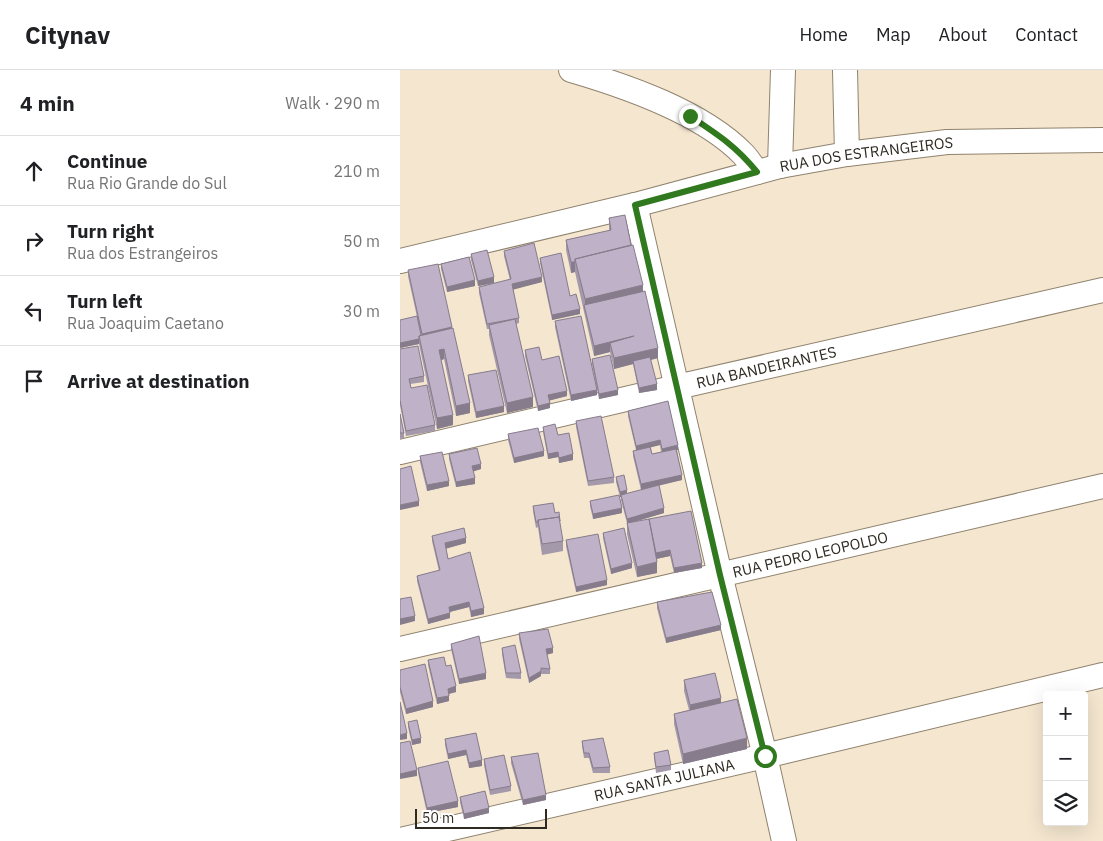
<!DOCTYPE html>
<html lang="en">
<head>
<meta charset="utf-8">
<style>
	:root { --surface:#fff; --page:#f2f2f2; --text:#202124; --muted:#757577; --line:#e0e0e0 }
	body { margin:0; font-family:"IBM Plex Sans",sans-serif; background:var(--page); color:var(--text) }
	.controls { position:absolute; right:15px; bottom:15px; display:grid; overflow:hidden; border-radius:5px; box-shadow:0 5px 20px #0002 }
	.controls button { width:45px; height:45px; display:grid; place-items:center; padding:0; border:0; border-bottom:1px solid var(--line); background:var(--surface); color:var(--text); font:25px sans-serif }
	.scale { position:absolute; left:15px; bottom:12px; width:132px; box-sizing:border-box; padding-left:5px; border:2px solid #2f2a21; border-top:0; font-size:14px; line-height:18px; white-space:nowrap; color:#2f2a21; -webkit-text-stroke:4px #fff; paint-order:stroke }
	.stop { position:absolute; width:15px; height:15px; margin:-11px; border:4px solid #31791e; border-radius:50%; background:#fff }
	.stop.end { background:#31791e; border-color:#fff; box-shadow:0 1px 5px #0008 }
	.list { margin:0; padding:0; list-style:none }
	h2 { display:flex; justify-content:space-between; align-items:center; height:65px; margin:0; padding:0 20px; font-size:21px }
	h2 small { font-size:16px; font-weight:400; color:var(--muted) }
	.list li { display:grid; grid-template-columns:32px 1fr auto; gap:15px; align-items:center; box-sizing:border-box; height:70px; padding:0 20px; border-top:1px solid var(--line) }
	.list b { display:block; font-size:19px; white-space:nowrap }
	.list p { margin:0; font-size:16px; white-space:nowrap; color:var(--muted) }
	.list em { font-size:16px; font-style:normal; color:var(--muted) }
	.icon { flex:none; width:28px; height:28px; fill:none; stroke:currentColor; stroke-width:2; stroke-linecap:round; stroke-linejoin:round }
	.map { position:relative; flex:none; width:703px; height:771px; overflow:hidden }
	header { display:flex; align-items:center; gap:30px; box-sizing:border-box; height:70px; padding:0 25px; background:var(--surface); border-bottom:1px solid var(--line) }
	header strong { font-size:24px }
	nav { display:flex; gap:28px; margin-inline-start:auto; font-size:18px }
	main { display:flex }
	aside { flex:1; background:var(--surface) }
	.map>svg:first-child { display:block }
</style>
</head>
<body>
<header>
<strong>Citynav</strong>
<nav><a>Home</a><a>Map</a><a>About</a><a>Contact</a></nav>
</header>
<main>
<aside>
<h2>4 min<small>Walk · 290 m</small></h2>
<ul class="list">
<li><svg class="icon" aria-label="ahead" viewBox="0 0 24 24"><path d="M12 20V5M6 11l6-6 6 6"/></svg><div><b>Continue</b><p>Rua Rio Grande do Sul</p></div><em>210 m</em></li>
<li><svg class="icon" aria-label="right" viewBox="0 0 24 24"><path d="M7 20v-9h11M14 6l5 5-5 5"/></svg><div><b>Turn right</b><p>Rua dos Estrangeiros</p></div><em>50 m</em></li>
<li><svg class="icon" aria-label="left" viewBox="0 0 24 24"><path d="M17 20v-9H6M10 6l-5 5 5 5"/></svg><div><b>Turn left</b><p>Rua Joaquim Caetano</p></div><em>30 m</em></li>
<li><svg class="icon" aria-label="arrive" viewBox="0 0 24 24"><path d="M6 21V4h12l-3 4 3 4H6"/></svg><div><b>Arrive at destination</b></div></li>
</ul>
</aside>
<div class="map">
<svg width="703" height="771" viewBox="0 0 703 771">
	<rect width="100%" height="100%" fill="#f4e6cf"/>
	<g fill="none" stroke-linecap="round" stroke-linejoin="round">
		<defs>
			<g id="minor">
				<path d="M171 0C226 16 302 42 343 84 348 89 352 96 357 102"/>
				<path d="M445 0 447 84"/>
				<path d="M380 96 383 0"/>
				<path d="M235 135 320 505 365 686 384 771"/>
				<path id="s1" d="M0 191 235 135 380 96 447 84 547 72 703 70"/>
				<path id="s2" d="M0 382 277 317 703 220"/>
				<path id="s3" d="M0 579 703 416"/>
				<path id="s4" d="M0 770 365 686 703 605"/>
			</g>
		</defs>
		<use href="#minor" stroke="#90836e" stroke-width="26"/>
		<use href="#minor" stroke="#fff" stroke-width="24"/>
	</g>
	<path fill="#a498ab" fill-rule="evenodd" d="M209 148 231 175 243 221 258 288 251 290 257 320 239 323 233 294 214 299 210 282 194 286 175 202 171 203 166 180V170L209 161Z
		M104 181 142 212 113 219 119 248V253L116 254 133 337 107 343 89 265V259H87L79 223V217L110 210 104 186Z
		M71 184 94 213 78 216 71 190Z
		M140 188 170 226 180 244 152 250 140 193Z
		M41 194 75 216 47 222 41 199Z
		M8 200 52 259 70 343 56 346 44 289 41 290 53 355 37 359 19 274 0 278V250L21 265 8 206Z
		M155 251 197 325 171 331 155 257Z
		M0 279 24 306V312L10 314 11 318 35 355V361L6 366 0 335Z
		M125 280 167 326 150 330V338L138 341 125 286Z
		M192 289 218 325 199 329 192 294Z
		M68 305 104 342 76 348 68 311Z
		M228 341 278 380H277L282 410 259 415 264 443 233 452 302 498 274 503 270 486 256 489 257 503 237 507 227 464V453L221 430V427H220L216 412V407L227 424 241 420 233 386V381L236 380 228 346ZM260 375 261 382 252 384 251 377Z
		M0 344 4 363V368L0 369Z
		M176 351 214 407V413L188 416 176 357Z
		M143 357 158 365 173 390 159 393 158 387 148 389 143 362Z
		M108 364 144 386 114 393 108 370Z
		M49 384 81 399 73 401 75 414 56 417 49 389Z
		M20 386 49 416 27 421 20 392Z
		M190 431 222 443 193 449 190 436Z
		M133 436 155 443 163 471V481L142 485 138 457 136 458 133 441Z
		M203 463 232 498 211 504 203 468Z
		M32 466 66 473 46 478 48 489 84 544 71 547 69 537 50 542V548L28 554 17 511V506L39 501 32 471Z
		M166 470 207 515 176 522 166 476Z
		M257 532 321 560 266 573 257 538Z
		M119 563 153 583 147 584 150 599V604H141V606L129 613 119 569Z
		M51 574 86 609 59 614 51 579Z
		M102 578 121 603V609L106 608 102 584Z
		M28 590 46 596 56 622 49 624V631L37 634 28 595Z
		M0 600 33 637 6 644 0 622Z
		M284 610 321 633 347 679 283 694 274 654V644L289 640 284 621Z
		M8 652 21 673 12 675 8 657Z
		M76 663 82 696 69 698 66 685 48 689 45 675V669Z
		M182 671 210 697V703H193L189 688H184L182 676Z
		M254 683 271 695V700L256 703 254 688Z
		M111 687 146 730 123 735 111 693Z
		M84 689 111 716V721L90 725 84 695Z
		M18 698 58 737 27 743 18 703Z
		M60 727 89 743 64 749 60 732Z"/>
	<path fill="#867c8b" d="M171 192H175V202L171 203Z
		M94 207V213L78 216V211Z
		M142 207V212L112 220V214Z
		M75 210V216L47 222V217Z
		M243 215V230L185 236V229Z
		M180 239V244L152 250V245Z
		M52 257V262L22 269V264Z
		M234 266 210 273V282L194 286V276Z
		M19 269V274L0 278V273Z
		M258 278V288L233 294V291V294L214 299V288Z
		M44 279V289L39 291V280Z
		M257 314V320L239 323V318Z
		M197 320V325L171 331V325Z
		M218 320V325L199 329V324Z
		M167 321V326L148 331V325Z
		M133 327V337L107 343V333Z
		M70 333V343L56 346V336Z
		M150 333V338L138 341V336Z
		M104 336V342L76 348V342Z
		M53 345V355L37 359V348Z
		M260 370V375L236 381V376Z
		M278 375V380L262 384V379Z
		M144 381V386L114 393V388Z
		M158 382V387L148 389V384Z
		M173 384V390L159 393V388Z
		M81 394V399L72 402V396Z
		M282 405V410L241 420V414Z
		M75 408V414L56 417V412Z
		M49 411V416L27 421V415Z
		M227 420V425L220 427V422Z
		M19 431V436L0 440V435Z
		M222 438V443L193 449V444Z
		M264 438V443L227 454V449Z
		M66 468V473L45 479V473Z
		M270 480V486L256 489V483Z
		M257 492V503L237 507V497Z
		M232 493V498L211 504V499Z
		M302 493V498L274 503V498Z
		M207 510V515L176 522V517Z
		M69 532V537L49 542V537Z
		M84 538V544L71 547V541Z
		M50 543V548L28 554V549Z
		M15 546V551L0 555V549Z
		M321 555V560L266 573V568Z
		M153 578V583L146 585V579Z
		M141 601V606L129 613V608Z
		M86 603V609L59 614V609Z
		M56 616V622L48 624V619Z
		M49 626V631L37 634V628Z
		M321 628V639L290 646V635Z
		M33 631V637L6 644V639Z
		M7 663V669L0 670V665Z
		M21 668V673L12 675V670Z
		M347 668V679L283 694V684Z
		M66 680V685L48 689V684Z
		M82 690V696L69 698V693Z
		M17 700V706L0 709V704Z
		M146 725V730L123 735V730Z
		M58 731V737L27 743V738Z
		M89 738V743L64 749V744Z"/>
	<path fill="#bfb1c7" stroke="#867c8b" d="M225 145 231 175 175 189V192H171L166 170 211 160 209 148Z
		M134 173 142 207 112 214 119 248 87 254 79 217 111 209 104 181Z
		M233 175 243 215 185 229 175 189Z
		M87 180 94 207 78 211 71 184Z
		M161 183 170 226 176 224 180 239 152 245 140 188Z
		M69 187 75 210 47 217 41 194Z
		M38 194 52 257 22 264 8 200Z
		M245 221 258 278 214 288 210 273 234 266 194 276 184 235Z
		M17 246 21 265 19 266V269L0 273V250Z
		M181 246 197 320 171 325 155 251Z
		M115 249 133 327 107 333 89 255Z
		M53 258 70 333 56 336 44 279 39 280 53 345 37 348 19 266Z
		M18 276 24 306 9 309 11 318 27 315 35 355 6 361 0 330V279Z
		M139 277 142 290 159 286 167 321 148 325 150 333 138 336 125 280Z
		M210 285 218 320 199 324 192 289Z
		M250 287 257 314 239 318 233 291Z
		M96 300 104 336 76 342 68 305Z
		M268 331 278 375 262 379 260 370 236 376 228 341Z
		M0 344 4 363H0Z
		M201 346 214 407 188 411 176 351Z
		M155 354 158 365 169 363 173 384 159 388 158 382 148 384 143 357Z
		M138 358 144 381 114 388 108 364Z
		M250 377 252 384 276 379 282 405 241 414 233 381Z
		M77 378 81 394 72 396 75 408 56 412 49 384Z
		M42 382 49 411 27 415 20 386Z
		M11 396 19 431 0 435V399Z
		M224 405 227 420 220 422 216 407Z
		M259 415 264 438 227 449 221 425Z
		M219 425 222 438 193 444 190 431Z
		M153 433 155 443 159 442 160 451 159 447 138 450V452H136L133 436Z
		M291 441 302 493 274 498 270 480 256 483 249 449Z
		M159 447 163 471 142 474 138 450Z
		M249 449 257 492 237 497 227 453Z
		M64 458 66 468 45 473 48 489 70 482 84 538 71 541 69 532 49 537 50 543 28 549 17 506 40 500 32 466Z
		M224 458 232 493 211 499 203 463Z
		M198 464 207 510 176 517 166 470Z
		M312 522 321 555 266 568 257 532Z
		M11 527 15 546 0 549V529Z
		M148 559 153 578 146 579 150 599 141 598V601L129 608 119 563Z
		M79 566 86 603 59 609 51 574Z
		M115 575 121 603H106L102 578Z
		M44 587 46 596 51 595 56 616 48 619 49 626 37 628 28 590Z
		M25 594 33 631 6 639 0 617V600Z
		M315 603 321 628 290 635 284 610Z
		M337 629 347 668 283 684 274 644Z
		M0 632 7 663 0 665Z
		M17 650 21 668 12 670 8 652Z
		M76 663 82 690 69 693 66 680 48 684 45 669Z
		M203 668 210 697 193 698 189 683H184L182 671Z
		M10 671 17 700 0 704V673Z
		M268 680 271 695 256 697 254 683Z
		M138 683 146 725 123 730 111 687Z
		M104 685 111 716 90 720 84 689Z
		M48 691 58 731 27 738 18 698Z
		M85 721 89 738 64 744 60 727Z"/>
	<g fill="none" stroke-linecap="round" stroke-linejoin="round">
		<path stroke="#31791e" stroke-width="6" d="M290 46C317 64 336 76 357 102L235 135 320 505 365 686"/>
	</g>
	<g text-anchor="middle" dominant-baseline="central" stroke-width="5" stroke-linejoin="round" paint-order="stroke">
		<g font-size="15" fill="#2f2a21" stroke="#fff">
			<text stroke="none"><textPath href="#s1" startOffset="479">RUA DOS ESTRANGEIROS</textPath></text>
			<text stroke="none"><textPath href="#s2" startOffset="376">RUA BANDEIRANTES</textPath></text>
			<text stroke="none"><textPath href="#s3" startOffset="421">RUA PEDRO LEOPOLDO</textPath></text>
			<text stroke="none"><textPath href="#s4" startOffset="271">RUA SANTA JULIANA</textPath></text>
		</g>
	</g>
</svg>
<div class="controls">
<button>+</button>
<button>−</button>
<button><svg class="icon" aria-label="layers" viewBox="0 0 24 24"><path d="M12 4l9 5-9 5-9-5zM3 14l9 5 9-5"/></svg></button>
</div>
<div class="scale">50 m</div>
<div class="stop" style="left:365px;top:686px"></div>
<div class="stop end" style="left:290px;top:46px"></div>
</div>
</main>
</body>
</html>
